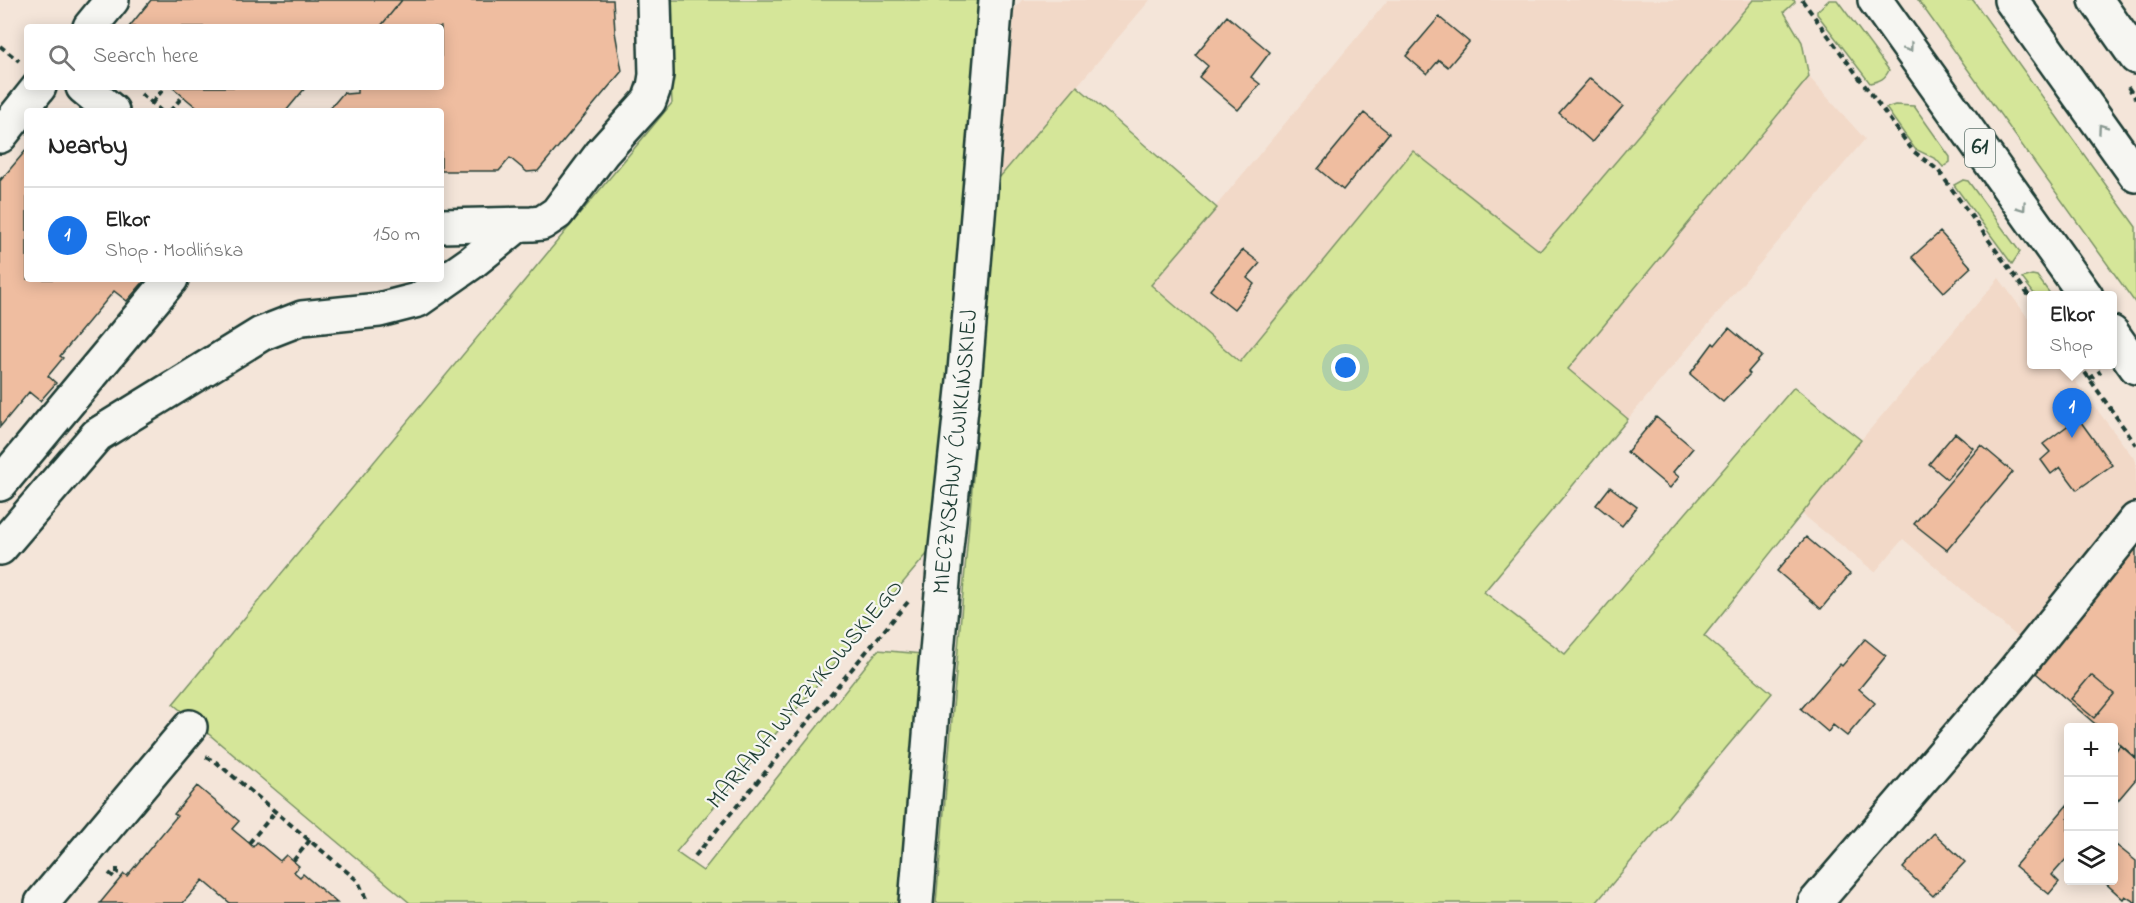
<!DOCTYPE html>
<html lang="en">
<head>
<meta charset="utf-8">
<style>
	:root { --surface:#fff; --page:#f6f6f6; --text:#222; --muted:#767676; --line:#e0e0e0; --accent:#1a73e8 }
	body { margin:0; font-family:"Indie Flower",sans-serif; background:var(--page); color:var(--text) }
	.controls { position:absolute; right:18px; bottom:18px; display:grid; overflow:hidden; border-radius:6px; box-shadow:0 3px 15px #0003 }
	.controls button { width:54px; height:54px; display:grid; place-items:center; padding:0; border:0; border-bottom:2px solid var(--line); background:var(--surface); color:var(--text); font:30px sans-serif }
	.you { position:absolute; left:1346px; top:368px; width:21px; height:21px; margin:-15px; border:4px solid #fff; border-radius:50%; background:#1a73e8; box-shadow:0 0 0 9px #1a73e833 }
	.badge { display:grid; place-items:center; width:39px; height:39px; border-radius:50%; background:var(--accent); color:#fff; font-size:20px; font-weight:700 }
	.pin { position:absolute; translate:-50% -50px; filter:drop-shadow(0 2px 3px #0008) }
	.pin::after { content:''; position:absolute; top:32px; width:21px; height:18px; background:inherit; clip-path:polygon(0 0,100% 0,50% 100%) }
	.popup { position:absolute; left:2027px; top:291px; width:90px; height:78px; box-sizing:border-box; display:grid; place-content:center; border-radius:6px; background:var(--surface); filter:drop-shadow(0 2px 4px #0005); font-size:20px; white-space:nowrap; color:var(--muted) }
	.popup b { font-size:22px; color:var(--text) }
	.popup::after { content:''; position:absolute; left:50%; top:100%; margin-left:-12px; border:12px solid transparent; border-top-color:var(--surface) }
	.list { margin:0; padding:0; list-style:none }
	h2 { display:flex; justify-content:space-between; align-items:center; height:78px; margin:0; padding:0 24px; font-size:26px }
	h2 small { font-size:20px; font-weight:400; color:var(--muted) }
	.list li { display:grid; grid-template-columns:39px 1fr auto; gap:18px; align-items:center; box-sizing:border-box; height:96px; padding:0 24px; border-top:2px solid var(--line) }
	.list b { display:block; font-size:22px; white-space:nowrap }
	.list p { margin:0; font-size:20px; white-space:nowrap; color:var(--muted) }
	.list em { font-size:20px; font-style:normal; color:var(--muted) }
	.icon { flex:none; width:33px; height:33px; fill:none; stroke:currentColor; stroke-width:2; stroke-linecap:round; stroke-linejoin:round }
	.map { position:relative; flex:none; width:2136px; height:903px; overflow:hidden }
	.search { position:absolute; background:var(--surface); box-shadow:0 3px 15px #0003; left:24px; top:24px; width:420px; height:66px; display:flex; align-items:center; gap:15px; box-sizing:border-box; padding:0 21px; border-radius:6px; color:var(--muted); font-size:22px }
	.panel { position:absolute; background:var(--surface); box-shadow:0 3px 15px #0003; left:24px; top:108px; width:420px; height:174px; border-radius:6px }
	.map>svg:first-child { display:block }
</style>
</head>
<body>
<div class="map">
<svg width="2136" height="903" viewBox="0 0 2136 903">
	<rect width="100%" height="100%" fill="#f4e5d9"/>
	<filter id="ink" filterUnits="userSpaceOnUse"><feTurbulence type="fractalNoise" baseFrequency=".0167" numOctaves="2"/><feDisplacementMap in="SourceGraphic" scale="12" xChannelSelector="R" yChannelSelector="G"/><feConvolveMatrix kernelMatrix="1 2 1 2 8 2 1 2 1" color-interpolation-filters="sRGB"/></filter>
	<g filter="url(#ink)">
		<path fill="#f2d9c8" d="M1022 0H1150L999 178 1014 9Z
			M1388 0H1753L1540 251 1413 151 1240 362 1151 284Z
			M1809 77 1865 139 1628 419 1567 369Z
			M1999 278 2031 322 2032 364 2063 365 2136 461V544L2040 656 1903 539 1875 572 1802 514 1861 440Z"/>
		<path fill="#d5e699" stroke="#7a9266" stroke-width="1.5" d="M667 0H981L933 547 676 852 703 871 878 650 922 654 901 903H410L173 704 672 103Z
			M1753 0H1794L1795 2 1784 12 1802 42 1809 77 1568 369 1628 419 1484 592 1565 654 1794 387 1861 440 1704 636 1772 693 1596 903H936L999 178 1077 86 1217 208 1151 285 1240 362 1413 151 1540 251Z
			M1829 0H1837L1889 70C1885 79 1880 81 1870 83L1817 14V11Z
			M1918 0H1973L2136 227V304Z
			M1895 105 1914 106 1950 157V162L1943 167 1936 159 1915 149 1886 108Z
			M1963 180 1968 181 2020 252 2012 264 1954 185Z
			M2032 275 2037 276 2051 295H2035L2022 278Z"/>
		<path fill="#efbda0" stroke="#1f3d34" stroke-width="1.5" d="M151 0H402L380 27H129Z
			M402 0H613L615 32 622 71 538 171 527 172 510 158 499 171H441V111H328L344 92 346 94 357 93V87H441V27H380Z
			M1227 16 1270 52 1251 77 1260 84 1238 110 1199 77 1208 66 1195 55Z
			M1439 17 1469 42 1448 67 1439 60 1427 74 1406 56Z
			M1590 78 1623 106 1592 142 1559 113Z
			M172 87H306L286 111H201Z
			M1364 113 1389 133 1343 190 1318 169Z
			M27 149V279H146L127 301 114 291 60 356 63 358 48 376 56 383 40 401 29 392 0 427V181Z
			M1940 232 1971 267 1944 292 1912 257Z
			M1243 250 1260 263 1247 278 1254 284 1234 309 1210 290Z
			M1729 328 1762 356 1748 372 1750 374 1723 402 1690 374 1713 343 1715 345Z
			M1656 417 1693 448 1673 472 1679 477 1670 488 1627 452Z
			M2078 418 2112 465 2077 490 2060 467 2051 474 2041 460 2050 452 2043 444Z
			M1955 433 1973 448 1947 479 1929 464Z
			M1981 445 2013 472 1947 550 1914 524Z
			M1610 487 1637 507 1622 526 1596 505Z
			M1806 537 1850 574 1821 609 1777 571Z
			M2136 544V758L2114 739V728H2100L2030 668Z
			M1865 639 1886 656 1859 689 1875 703 1847 736 1833 725 1828 732 1801 709 1840 664 1842 666Z
			M2091 675 2114 694 2094 718 2071 699Z
			M2120 745 2136 759V779L2114 805V753Z
			M197 786 239 821 232 829 249 843 253 847 257 842 280 861 286 855 299 866 294 872 300 877 303 874 337 903H230L203 880 183 903H100L124 874 127 876 177 816 174 814Z
			M2068 804V857L2052 875 2059 882 2049 894 2015 866Z
			M1934 833 1965 862 1933 896 1903 868Z
			M2116 845 2136 861V903L2125 896 2123 899 2102 880H2114V848Z"/>
		<g fill="none" stroke-linecap="round" stroke-linejoin="round">
			<defs>
				<g id="minor">
					<path d="M2096 0 2136 57"/>
					<path d="M90 27 112 0"/>
					<path d="M83 87 112 111"/>
					<path d="M0 136 39 87"/>
					<path d="M441 226 532 224 542 223 557 213 602 153 649 101 654 87 656 75 654 0"/>
					<path d="M0 484 171 279"/>
					<path d="M0 548 97 435 261 334 302 318 379 310 418 300 471 263 518 225"/>
					<path d="M42 903 190 727"/>
					<path id="s1" d="M916 903 945 557 965 371 996 0"/>
					<path d="M1815 903 2012 674 2136 520"/>
				</g>
				<path id="major" d="M1875 0 2086 296
					M2011 0 2136 175
					M2112 333 2136 367"/>
			</defs>
			<use href="#minor" stroke="#1f3d34" stroke-width="38"/>
			<use href="#major" stroke="#1f3d34" stroke-width="38"/>
			<path stroke="#1f3d34" stroke-width="4" stroke-dasharray="6 4.5" stroke-linecap="butt" d="M1802 0 1913 151 1938 170 2032 300
				M0 46 19 61
				M2128 87 2136 99
				M141 94 161 111
				M152 103 165 87
				M170 111 183 96
				M0 178 1 179
				M2079 364 2136 445
				M2089 379 2101 371
				M206 757 216 762 358 881 368 903
				M249 843 276 811
				M695 856 908 602
				M293 861 310 840
				M109 873 114 877 117 873V866"/>
			<use href="#minor" stroke="#f6f6f2" stroke-width="33"/>
			<use href="#major" stroke="#f6f6f2" stroke-width="33"/>
		</g>
		<defs><path id="oneway-chevron" d="M-2-3.5L2.5 0L-2 3.5" fill="none" stroke-width="1.6" stroke-linecap="round" stroke-linejoin="round" transform="scale(1.5)"/></defs>
		<g stroke="#8a9a93">
			<use href="#oneway-chevron" transform="translate(1909 48) rotate(54)"/>
			<use href="#oneway-chevron" transform="translate(2102 128) rotate(-125)"/>
			<use href="#oneway-chevron" transform="translate(2022 207) rotate(55)"/>
		</g>
	</g>
	<g text-anchor="middle" dominant-baseline="central" stroke-width="4.5" stroke-linejoin="round" paint-order="stroke">
		<rect fill="#f6f6f2" stroke="#60746d" stroke-width="1.5" x="1965" y="129" width="30" height="38" rx="4.5"/>
		<g font-size="22" font-weight="bold" fill="#1f3d34">
			<text x="1980" y="148">61</text>
		</g>
		<g font-size="24" fill="#1f3d34" stroke="#f6f6f2">
			<text stroke="none"><textPath href="#s1" startOffset="453">MIECZYSŁAWY ĆWIKLIŃSKIEJ</textPath></text>
			<text transform="translate(806 695) rotate(-50)">MARIANA WYRZYKOWSKIEGO</text>
		</g>
	</g>
</svg>
<div class="controls">
<button>+</button>
<button>−</button>
<button><svg class="icon" aria-label="layers" viewBox="0 0 24 24"><path d="M12 4l9 5-9 5-9-5zM3 14l9 5 9-5"/></svg></button>
</div>
<div class="you"></div>
<div class="pin badge" style="left:2072px;top:438px">1</div>
<div class="popup"><b>Elkor</b>Shop</div>
<div class="search"><svg class="icon" aria-label="search" viewBox="0 0 24 24"><circle cx="10" cy="10" r="6"/><path d="M15 15l6 6"/></svg>Search here</div>
<section class="panel">
<h2>Nearby<small></small></h2>
<ul class="list">
<li><span class="badge">1</span><div><b>Elkor</b><p>Shop · Modlińska</p></div><em>150 m</em></li>
</ul>
</section>
</div>
</body>
</html>
